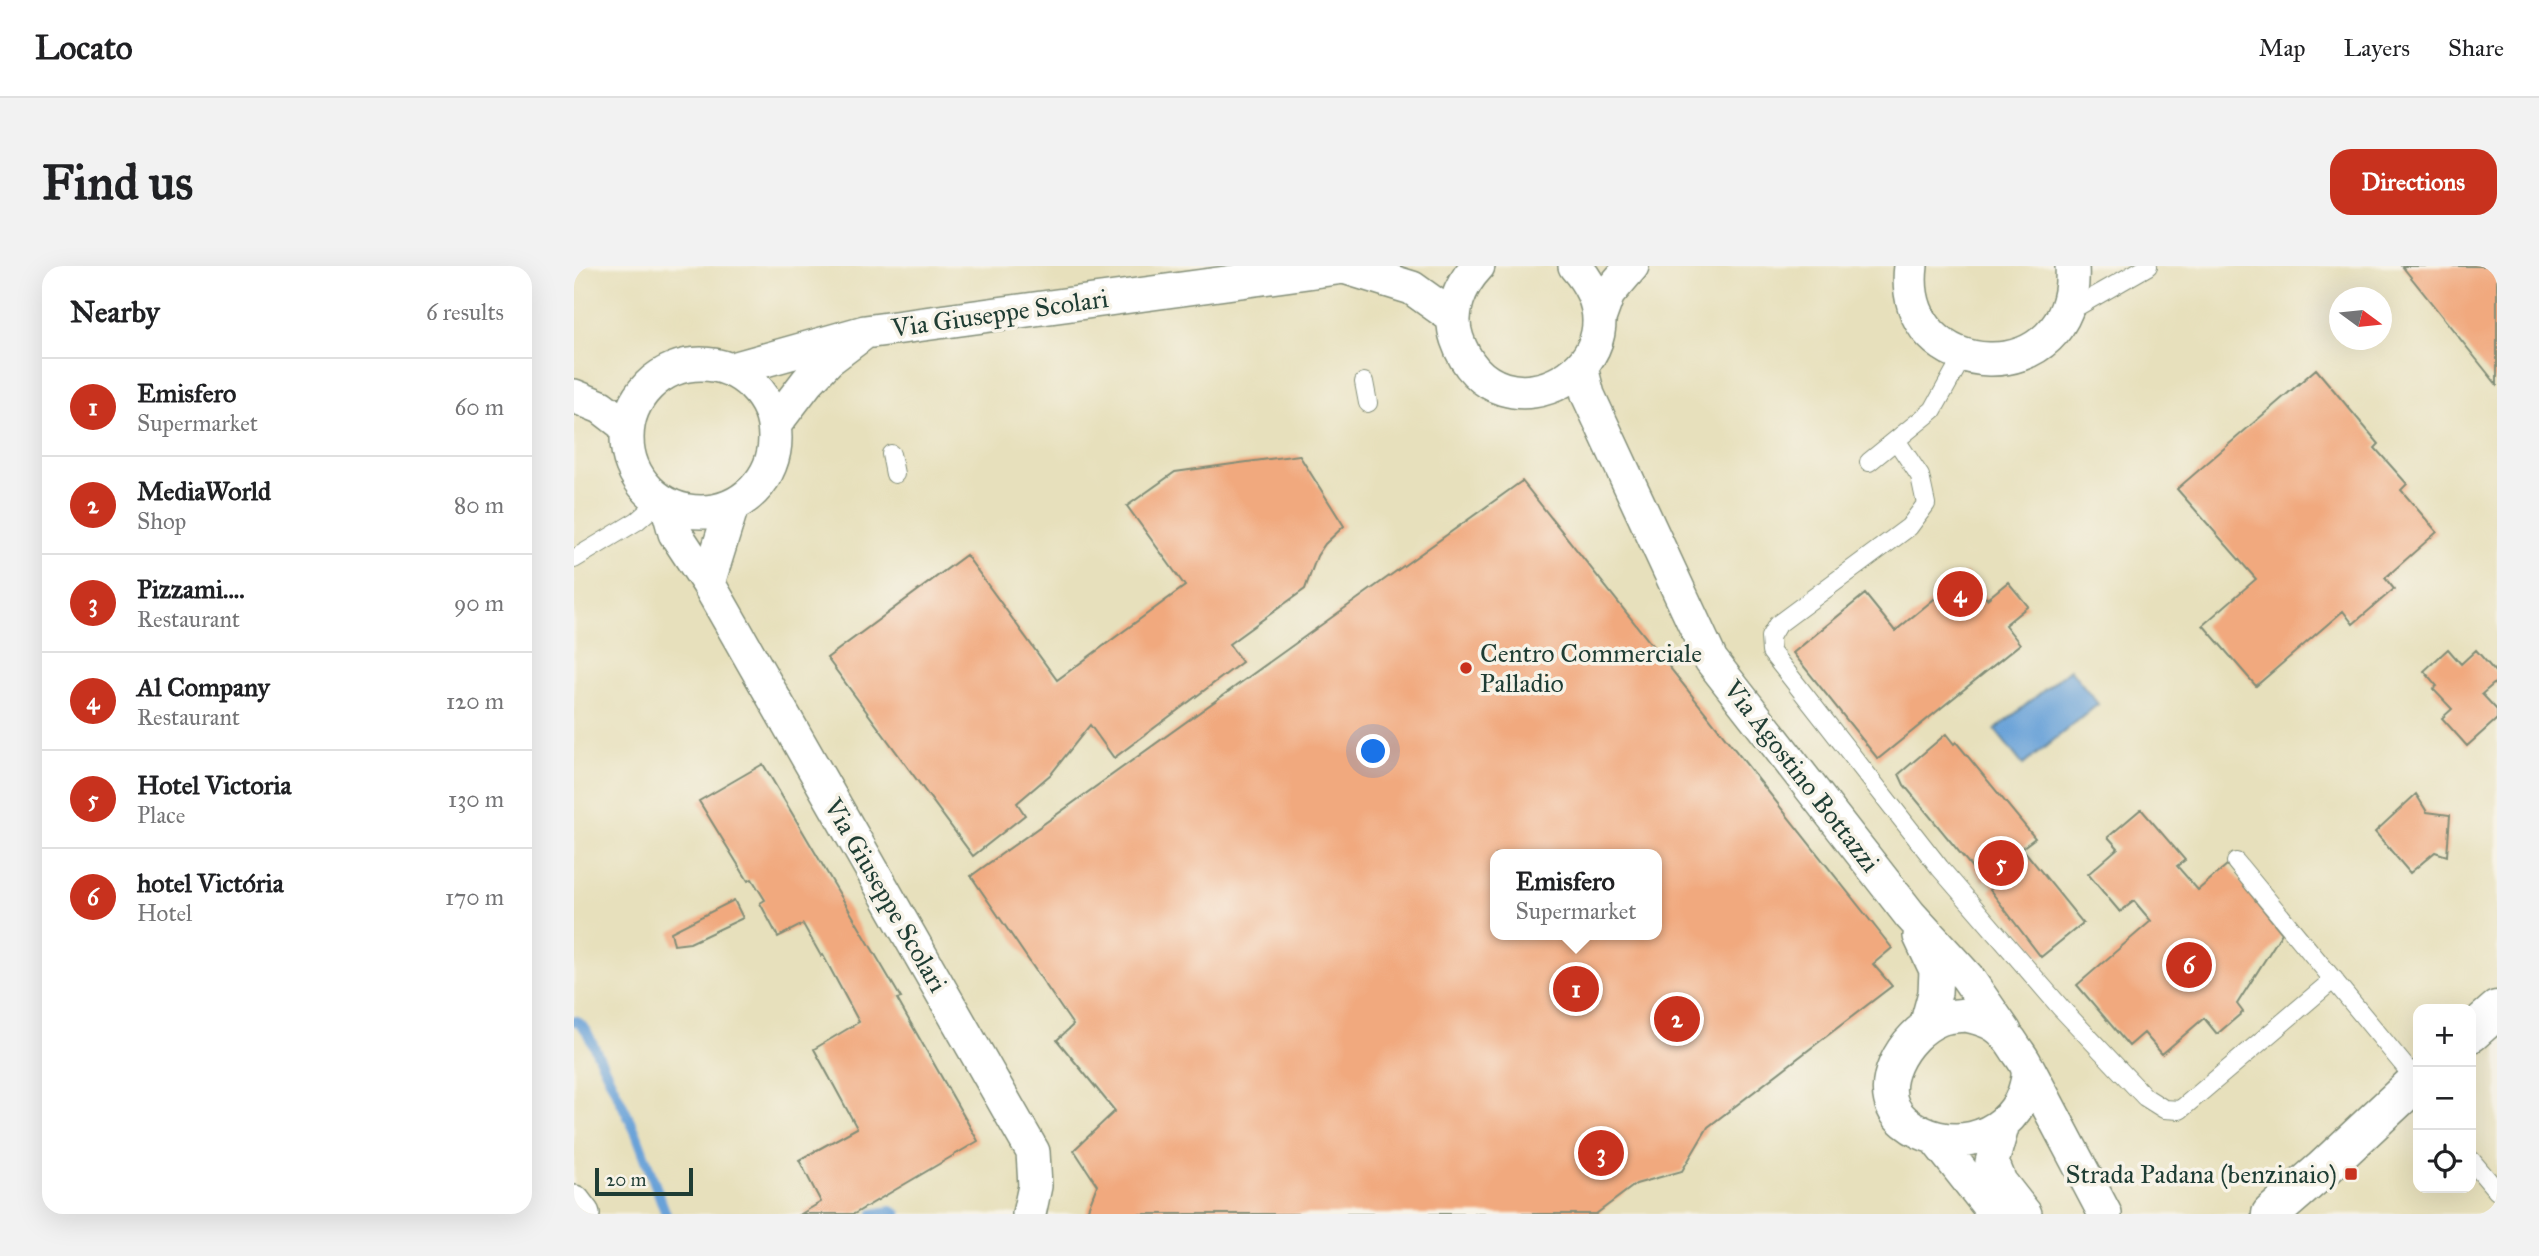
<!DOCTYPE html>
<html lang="en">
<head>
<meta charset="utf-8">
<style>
	:root { --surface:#fff; --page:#f2f2f2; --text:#202124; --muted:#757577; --line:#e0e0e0; --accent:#c8321e }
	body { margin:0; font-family:"IM FELL Great Primer",serif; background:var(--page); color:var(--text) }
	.controls { position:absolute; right:21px; bottom:21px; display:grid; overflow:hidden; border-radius:14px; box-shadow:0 7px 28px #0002 }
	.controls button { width:63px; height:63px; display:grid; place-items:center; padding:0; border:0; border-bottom:2px solid var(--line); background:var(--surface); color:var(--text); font:35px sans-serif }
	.compass { position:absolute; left:1755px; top:21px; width:63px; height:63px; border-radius:50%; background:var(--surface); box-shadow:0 7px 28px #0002; rotate:105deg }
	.scale { position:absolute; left:21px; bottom:18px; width:98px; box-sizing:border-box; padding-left:7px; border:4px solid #1f3d34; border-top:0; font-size:19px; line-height:24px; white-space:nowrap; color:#1f3d34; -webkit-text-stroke:5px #f7f3e8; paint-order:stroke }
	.you { position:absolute; left:800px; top:486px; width:24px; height:24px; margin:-18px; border:5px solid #fff; border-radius:50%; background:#1a73e8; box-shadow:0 0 0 10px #1a73e833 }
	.badge { display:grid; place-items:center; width:46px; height:46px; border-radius:50%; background:var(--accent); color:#fff; font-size:23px; font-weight:700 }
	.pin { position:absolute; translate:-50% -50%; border:4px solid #fff; box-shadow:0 2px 7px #0006 }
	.popup { position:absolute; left:916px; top:583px; width:172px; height:91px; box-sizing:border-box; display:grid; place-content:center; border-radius:14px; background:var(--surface); filter:drop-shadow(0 2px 5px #0005); font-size:23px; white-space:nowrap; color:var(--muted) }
	.popup b { font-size:26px; color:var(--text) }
	.popup::after { content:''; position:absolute; left:50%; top:100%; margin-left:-14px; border:14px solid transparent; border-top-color:var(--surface) }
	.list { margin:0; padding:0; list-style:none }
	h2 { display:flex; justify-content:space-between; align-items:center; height:91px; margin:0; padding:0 28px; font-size:30px }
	h2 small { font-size:23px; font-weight:400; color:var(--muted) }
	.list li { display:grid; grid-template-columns:46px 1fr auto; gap:21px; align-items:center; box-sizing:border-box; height:98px; padding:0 28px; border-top:2px solid var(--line) }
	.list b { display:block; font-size:26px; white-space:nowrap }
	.list p { margin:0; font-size:23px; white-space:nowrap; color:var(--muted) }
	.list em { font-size:23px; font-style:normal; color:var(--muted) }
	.icon { flex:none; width:38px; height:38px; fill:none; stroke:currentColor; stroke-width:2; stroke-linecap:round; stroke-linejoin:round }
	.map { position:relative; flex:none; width:1923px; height:948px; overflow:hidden; border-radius:21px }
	header { display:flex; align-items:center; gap:42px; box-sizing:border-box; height:98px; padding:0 35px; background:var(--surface); border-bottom:2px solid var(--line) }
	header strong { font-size:33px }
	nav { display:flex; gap:38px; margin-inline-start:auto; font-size:24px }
	.intro { display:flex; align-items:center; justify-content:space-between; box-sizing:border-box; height:168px; padding:0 42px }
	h1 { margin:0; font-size:49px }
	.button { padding:18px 32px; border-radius:21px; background:var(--accent); color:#fff; font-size:24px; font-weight:700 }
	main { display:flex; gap:42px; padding:0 42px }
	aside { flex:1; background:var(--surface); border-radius:21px; box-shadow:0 7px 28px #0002 }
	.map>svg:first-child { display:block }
</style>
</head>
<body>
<header>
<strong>Locato</strong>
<nav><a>Map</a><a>Layers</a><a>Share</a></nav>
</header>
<div class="intro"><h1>Find us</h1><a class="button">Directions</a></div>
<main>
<aside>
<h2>Nearby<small>6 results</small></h2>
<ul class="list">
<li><span class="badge">1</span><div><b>Emisfero</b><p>Supermarket</p></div><em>60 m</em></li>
<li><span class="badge">2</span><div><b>MediaWorld</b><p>Shop</p></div><em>80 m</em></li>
<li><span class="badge">3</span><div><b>Pizzami....</b><p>Restaurant</p></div><em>90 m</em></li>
<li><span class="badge">4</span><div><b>Al Company</b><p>Restaurant</p></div><em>120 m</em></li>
<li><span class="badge">5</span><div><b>Hotel Victoria</b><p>Place</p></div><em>130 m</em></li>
<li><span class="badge">6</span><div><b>hotel Victória</b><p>Hotel</p></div><em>170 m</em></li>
</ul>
</aside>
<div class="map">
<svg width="1923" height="948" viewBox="0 0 1923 948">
	<rect width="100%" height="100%" fill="#f7f3e8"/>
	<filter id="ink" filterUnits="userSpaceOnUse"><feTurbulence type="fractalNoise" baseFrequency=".0143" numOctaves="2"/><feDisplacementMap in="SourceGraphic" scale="14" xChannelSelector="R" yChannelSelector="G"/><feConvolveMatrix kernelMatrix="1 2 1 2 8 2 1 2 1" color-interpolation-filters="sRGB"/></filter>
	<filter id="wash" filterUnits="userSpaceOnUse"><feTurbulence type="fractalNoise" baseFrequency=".00686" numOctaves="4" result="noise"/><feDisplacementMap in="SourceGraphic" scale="28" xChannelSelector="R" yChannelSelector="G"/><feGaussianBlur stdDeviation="1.57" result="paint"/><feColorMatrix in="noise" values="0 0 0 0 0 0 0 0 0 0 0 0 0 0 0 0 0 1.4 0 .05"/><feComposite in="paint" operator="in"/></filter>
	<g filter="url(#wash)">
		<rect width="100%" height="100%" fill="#e7e0bc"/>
		<path fill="#69a2d8" stroke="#447086" stroke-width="2" d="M1496 403 1524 438 1449 499 1421 464Z"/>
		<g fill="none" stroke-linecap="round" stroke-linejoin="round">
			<path stroke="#69a2d8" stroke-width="10" d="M0 755H3L12 764 62 867 92 948
				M299 948 317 945 323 948"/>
		</g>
		<g id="blocks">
			<path fill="#f1a97e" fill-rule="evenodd" d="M1828 0H1923V119Z
				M1742 103 1805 178 1801 182 1833 218 1827 224 1863 266 1811 312 1820 323 1779 358 1769 345 1682 420 1629 359 1682 313 1603 223Z
				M725 189 770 260 751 278 743 290 731 323 655 378 668 396 540 492 516 459 477 508 443 537 451 549 399 590 253 392 392 289 483 414 611 320 553 240 601 206Z
				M948 215 1318 682 1299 698 1318 720 1134 861 1108 905 1062 918 1022 948H512L523 919 500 884 541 845 483 774 499 759 397 610ZM922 588H1082V669H922Z
				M1392 307 1413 333 1434 316 1454 340 1431 359 1446 378 1304 493 1219 387 1291 328 1321 365Z
				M1874 383 1887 398 1902 384 1923 408V415L1908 428 1923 444V453L1893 480 1868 452 1878 443 1859 423 1863 420 1850 405Z
				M1372 468 1380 478 1382 476 1461 572 1448 582 1509 657 1467 691 1416 624 1419 620 1412 612 1409 615 1330 519 1325 508Z
				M189 498 327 732 323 733 404 875 280 948H227L247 936 225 894 283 862 240 783 285 756 249 689 247 690 229 658 204 671 186 637 191 634 178 613 174 615 125 535Z
				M1842 528 1853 546 1876 549 1873 590 1861 586 1836 607 1801 566Z
				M1567 543 1611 594 1603 600 1624 624 1653 599 1708 667 1663 738 1669 746 1643 768 1630 752 1588 788 1570 767 1555 780 1503 719 1577 655 1560 635 1546 646 1514 608 1544 582 1534 571Z
				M160 634 169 652 116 677 100 679 97 666Z"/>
		</g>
	</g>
	<g filter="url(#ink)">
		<use href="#blocks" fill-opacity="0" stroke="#838e78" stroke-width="2"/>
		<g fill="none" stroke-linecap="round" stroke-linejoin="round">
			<defs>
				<path id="service" d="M1492 47 1574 0
					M790 116 794 137
					M1322 174 1346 210 1352 238 1335 261 1203 359 1196 371 1197 386 1366 602 1487 742 1571 831 1590 843 1606 844 1760 713
					M317 188 321 208
					M1295 196 1359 144 1389 90
					M0 293 63 255 86 235
					M1662 596 1843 815
					M1897 894 1923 925"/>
				<path id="minor" d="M776 0 770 1 838 22 880 52
					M904 0C886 19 874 47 883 73 921 186 1086 96 1001 0
					M1337 0C1322 119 1506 129 1498 0
					M1025 53 1034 28 1058 0
					M291 66 770 1
					M53 172a74 74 0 1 1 148 0a74 74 0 1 1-148 0Z
					M1007 101 1014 129 1137 394 1336 649 1393 711 1431 766
					M159 103 291 66 254 94 233 116 201 158
					M0 130 27 141 53 161
					M93 238 101 267 134 317 158 240
					M134 317 459 886 461 920 455 948
					M1346 670 1362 704 1361 727 1352 760
					M1392 749C1418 755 1428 760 1442 783 1446 789 1451 795 1453 801 1456 809 1452 820 1450 827 1431 877 1370 888 1331 856 1294 826 1330 767 1366 753 1374 750 1383 750 1392 749Z
					M1454 802 1531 948
					M1429 858 1418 896 1426 916 1451 948
					M1361 872 1421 948
					M0 936 9 948"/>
				<path id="primary" d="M1897 767 1923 744
					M1697 948 1749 903 1844 814"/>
			</defs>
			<use href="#service" stroke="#838e78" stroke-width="20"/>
			<use href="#minor" stroke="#838e78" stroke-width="36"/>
			<use href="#primary" stroke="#838e78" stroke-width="41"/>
			<use href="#service" stroke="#fff" stroke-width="18"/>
			<use href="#minor" stroke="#fff" stroke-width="33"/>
			<use href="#primary" stroke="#fff" stroke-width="38"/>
		</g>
	</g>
	<g fill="#c8321e" stroke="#f7f3e8" stroke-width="2.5">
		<circle cx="892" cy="402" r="7"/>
		<rect x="1770" y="901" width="14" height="14" rx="3.5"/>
	</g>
	<g text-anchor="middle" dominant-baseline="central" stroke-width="7" stroke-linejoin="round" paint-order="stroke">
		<g font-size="26" fill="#1f3d34" stroke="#f7f3e8">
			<text transform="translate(426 47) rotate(-8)">Via Giuseppe Scolari</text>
			<text transform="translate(1228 510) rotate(52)">Via Agostino Bottazzi</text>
			<text transform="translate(312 629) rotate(60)">Via Giuseppe Scolari</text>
		</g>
		<g font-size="26" fill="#1f3d34" stroke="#f7f3e8" text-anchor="start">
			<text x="906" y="387">Centro Commerciale<tspan x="906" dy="30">Palladio</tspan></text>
			<text x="1763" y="908" text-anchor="end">Strada Padana (benzinaio)</text>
		</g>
	</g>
</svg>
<div class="controls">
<button>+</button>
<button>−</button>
<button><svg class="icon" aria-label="locate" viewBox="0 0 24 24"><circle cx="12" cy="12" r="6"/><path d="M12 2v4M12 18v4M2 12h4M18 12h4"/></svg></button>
</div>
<svg class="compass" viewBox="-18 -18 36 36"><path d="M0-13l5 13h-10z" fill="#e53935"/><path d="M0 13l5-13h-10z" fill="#757577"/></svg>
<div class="scale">20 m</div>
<div class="you"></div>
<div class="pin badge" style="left:1002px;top:723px">1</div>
<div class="popup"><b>Emisfero</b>Supermarket</div>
<div class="pin badge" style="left:1103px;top:753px">2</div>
<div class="pin badge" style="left:1027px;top:887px">3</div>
<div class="pin badge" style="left:1386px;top:328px">4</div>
<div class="pin badge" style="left:1427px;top:597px">5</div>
<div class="pin badge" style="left:1615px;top:699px">6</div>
</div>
</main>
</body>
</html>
